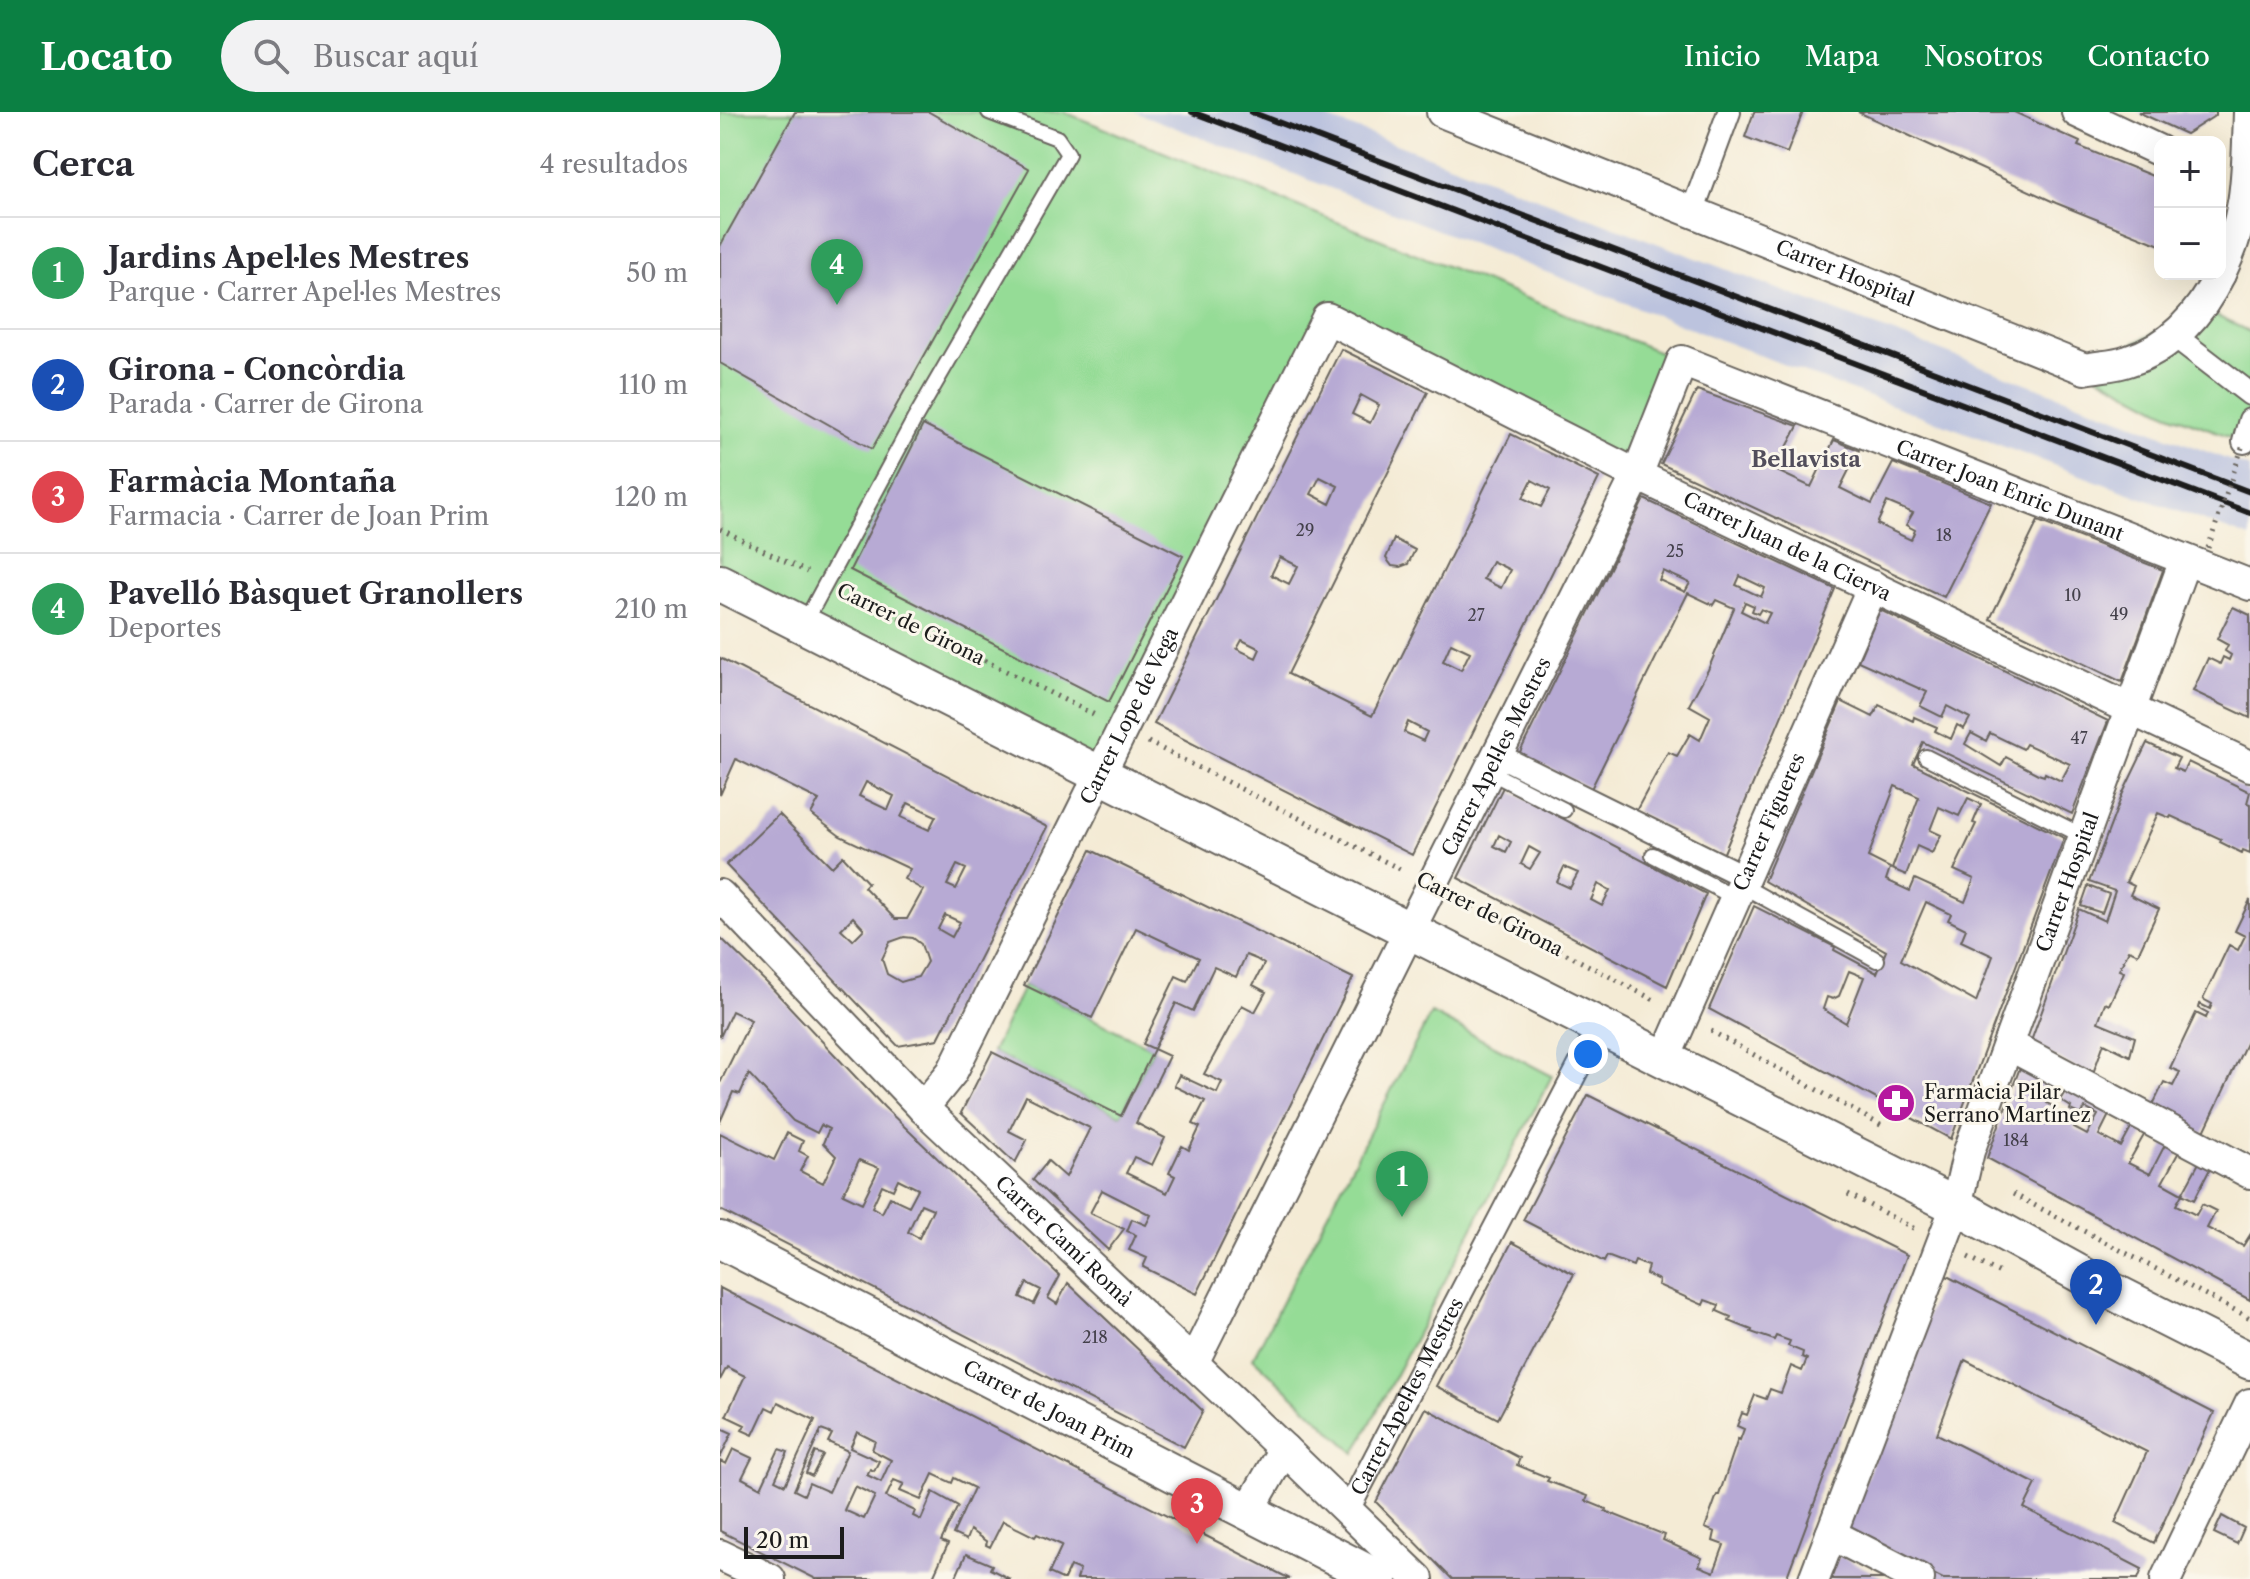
<!DOCTYPE html>
<html lang="es">
<head>
<meta charset="utf-8">
<style>
	:root { --surface:#fff; --page:#f2f2f3; --text:#2b2b33; --muted:#7c7c81; --line:#e1e1e2; --accent:#0b8043 }
	body { margin:0; font-family:"Libre Caslon Text",serif; background:var(--page); color:var(--text) }
	.controls { position:absolute; right:24px; top:24px; display:grid; overflow:hidden; border-radius:16px; box-shadow:0 8px 32px #0002 }
	.controls button { width:72px; height:72px; display:grid; place-items:center; padding:0; border:0; border-bottom:2px solid var(--line); background:var(--surface); color:var(--text); font:40px sans-serif }
	.scale { position:absolute; left:24px; bottom:20px; width:100px; box-sizing:border-box; padding-left:8px; border:4px solid #1c1c1c; border-top:0; font-size:22px; line-height:28px; white-space:nowrap; color:#1c1c1c; -webkit-text-stroke:6px #fbf7ec; paint-order:stroke }
	.you { position:absolute; left:868px; top:942px; width:28px; height:28px; margin:-20px; border:6px solid #fff; border-radius:50%; background:#1a73e8; box-shadow:0 0 0 12px #1a73e833 }
	.badge { display:grid; place-items:center; width:52px; height:52px; border-radius:50%; background:var(--accent); color:#fff; font-size:26px; font-weight:700 }
	.pin { position:absolute; translate:-50% -66px; filter:drop-shadow(0 2px 4px #0008) }
	.pin::after { content:''; position:absolute; top:42px; width:28px; height:24px; background:inherit; clip-path:polygon(0 0,100% 0,50% 100%) }
	.list { margin:0; padding:0; list-style:none }
	h2 { display:flex; justify-content:space-between; align-items:center; height:104px; margin:0; padding:0 32px; font-size:34px }
	h2 small { font-size:26px; font-weight:400; color:var(--muted) }
	.list li { display:grid; grid-template-columns:52px 1fr auto; gap:24px; align-items:center; box-sizing:border-box; height:112px; padding:0 32px; border-top:2px solid var(--line) }
	.list b { display:block; font-size:30px; white-space:nowrap }
	.list p { margin:0; font-size:26px; white-space:nowrap; color:var(--muted) }
	.list em { font-size:26px; font-style:normal; color:var(--muted) }
	.icon { flex:none; width:44px; height:44px; fill:none; stroke:currentColor; stroke-width:2; stroke-linecap:round; stroke-linejoin:round }
	.map { position:relative; flex:none; width:1530px; height:1467px; overflow:hidden }
	header { display:flex; align-items:center; gap:48px; box-sizing:border-box; height:112px; padding:0 40px; background:var(--accent); color:#fff }
	header strong { font-size:38px }
	nav { display:flex; gap:44px; margin-inline-start:auto; font-size:28px }
	.search { width:560px; height:72px; background:var(--page); display:flex; align-items:center; gap:20px; box-sizing:border-box; padding:0 28px; border-radius:44px; color:var(--muted); font-size:30px }
	main { display:flex }
	aside { flex:1; background:var(--surface) }
	.map>svg:first-child { display:block }
</style>
</head>
<body>
<header>
<strong>Locato</strong>
<div class="search"><svg class="icon" aria-label="search" viewBox="0 0 24 24"><circle cx="10" cy="10" r="6"/><path d="M15 15l6 6"/></svg>Buscar aquí</div>
<nav><a>Inicio</a><a>Mapa</a><a>Nosotros</a><a>Contacto</a></nav>
</header>
<main>
<aside>
<h2>Cerca<small>4 resultados</small></h2>
<ul class="list">
<li><span class="badge" style="background:#2e9e5b">1</span><div><b>Jardins Apel·les Mestres</b><p>Parque · Carrer Apel·les Mestres</p></div><em>50 m</em></li>
<li><span class="badge" style="background:#1a4fb4">2</span><div><b>Girona - Concòrdia</b><p>Parada · Carrer de Girona</p></div><em>110 m</em></li>
<li><span class="badge" style="background:#e0444e">3</span><div><b>Farmàcia Montaña</b><p>Farmacia · Carrer de Joan Prim</p></div><em>120 m</em></li>
<li><span class="badge" style="background:#2e9e5b">4</span><div><b>Pavelló Bàsquet Granollers</b><p>Deportes</p></div><em>210 m</em></li>
</ul>
</aside>
<div class="map">
<svg width="1530" height="1467" viewBox="0 0 1530 1467">
	<rect width="100%" height="100%" fill="#fbf7ec"/>
	<filter id="ink" filterUnits="userSpaceOnUse"><feTurbulence type="fractalNoise" baseFrequency=".0125" numOctaves="2"/><feDisplacementMap in="SourceGraphic" scale="16" xChannelSelector="R" yChannelSelector="G"/><feConvolveMatrix kernelMatrix="1 2 1 2 8 2 1 2 1" color-interpolation-filters="sRGB"/></filter>
	<filter id="wash" filterUnits="userSpaceOnUse"><feTurbulence type="fractalNoise" baseFrequency=".006" numOctaves="4" result="noise"/><feDisplacementMap in="SourceGraphic" scale="32" xChannelSelector="R" yChannelSelector="G"/><feGaussianBlur stdDeviation="1.8" result="paint"/><feColorMatrix in="noise" values="0 0 0 0 0 0 0 0 0 0 0 0 0 0 0 0 0 1.4 0 .05"/><feComposite in="paint" operator="in"/></filter>
	<g filter="url(#wash)">
		<rect width="100%" height="100%" fill="#f4ebd5"/>
		<path fill="#bcc3de" d="M415 0H591L1530 356V426L1085 261Z"/>
		<path fill="#95dc96" stroke="#587c59" stroke-width="2" d="M0 0H344L962 249 917 363 607 206 382 662 0 471Z
			M1480 196 1530 220V332L1447 301 1365 257Z
			M304 873 434 937 401 1004 272 940Z
			M711 901 832 964 635 1341 533 1246Z"/>
		<g id="blocks">
			<path fill="#b7aad4" fill-rule="evenodd" d="M75 0H209L309 57 152 337 0 251V134Z
				M1034 0H1083L1067 41 1025 25Z
				M1138 0H1294L1360 30 1358 34 1440 67V133L1336 91Z
				M1418 0H1496V3L1466 22Z
				M621 237 708 280 568 562 652 604 791 322 879 366 692 743 434 612ZM641 283 659 293 650 311 632 302ZM600 365 618 374 610 392 591 382ZM812 368 830 378 821 395 803 386ZM560 445 578 454 569 472 551 463ZM772 449 790 458 781 476 763 467ZM522 528 540 537 536 546 517 537ZM731 531 750 540 741 558 723 549ZM688 610 707 620 703 629 684 620Z
				M977 278 1078 314 1055 358 1091 375 1114 328 1139 338 1120 376 1152 392 1173 351 1271 391 1224 485 941 352ZM1167 390 1193 401 1186 413 1195 418 1191 428 1157 412Z
				M203 313 463 444 389 590 130 458Z
				M924 387 1115 477 1003 743 916 699 948 640 957 644 970 622 980 628 990 605 969 593 988 558 1014 496 996 488 993 493 968 481 871 677 799 642ZM943 459 970 471 965 480 939 468ZM1020 464 1045 476 1041 485 1016 473ZM1025 490 1034 494 1032 499 1038 502 1041 497 1050 501 1045 511 1021 499Z
				M1318 409 1443 458 1402 570 1270 507Z
				M674 427 695 438 688 452 680 455 672 454 666 446Z
				M1513 495 1530 503V606L1473 579 1488 546 1500 552 1503 545 1509 548 1511 543 1505 539 1508 533 1497 527Z
				M1160 498 1388 609 1352 702 1203 630 1193 652 1344 726 1231 1027 989 897 1034 794 1115 835 1114 838 1157 861 1166 839 1044 769 1121 589 1153 605 1159 593 1193 609 1194 605 1217 615 1215 619 1231 627 1237 613 1244 617 1250 606 1227 594 1222 605 1200 594 1207 580 1138 549ZM1251 621 1266 629 1270 621 1303 637 1306 632 1350 652 1341 669 1325 661 1324 664 1318 662 1286 645 1281 654 1245 632ZM1175 674 1199 685 1172 757 1186 763 1197 734 1212 741 1221 723 1210 718 1219 695 1239 704 1248 686 1261 692 1253 711 1256 712 1234 758 1254 767 1245 790 1195 767 1190 779 1166 768 1170 756 1148 745ZM1206 790 1231 802 1228 808 1246 817 1241 829 1273 844 1256 890 1181 848ZM1129 859 1144 865 1126 911 1103 897 1107 885 1113 887 1119 884Z
				M0 546 327 715 218 927 178 934 6 753 59 702 112 755 123 744 148 771 144 775 175 807H187L203 778 184 767 190 757 120 724 91 702 99 688 16 647 0 683ZM146 670 174 684 168 698 139 684ZM188 691 216 704 209 718 181 705ZM237 753 246 757 236 777 227 773ZM225 803 240 810 232 825 218 817ZM133 805 144 817 133 828 121 817ZM184 825 193 826 201 832 207 850 198 865 181 870 167 862 162 847 170 830Z
				M1427 631 1459 646 1454 656 1463 660 1468 650 1530 680 1527 691 1530 692V741L1523 738 1522 741 1500 730 1501 727 1451 704 1450 706 1438 701 1406 770 1414 774 1410 783 1439 797 1418 842 1409 838 1399 858 1404 860 1389 893 1385 891 1378 910 1415 925 1410 944 1384 931 1372 964 1310 932 1359 797 1385 809 1395 779 1369 770 1403 681Z
				M783 675 986 782 947 874 738 766ZM779 723 791 730 786 740 774 734ZM809 735 820 741 810 757 801 752ZM844 755 858 761 850 776 837 770ZM878 772 890 778 882 794 871 788Z
				M371 738 633 866 477 1182 423 1155 427 1146 409 1138 416 1123 407 1119 412 1107 426 1113 431 1103 382 1078 370 1101 404 1117 388 1138 313 1068 328 1049 346 1065 370 1016 306 984 289 1019 307 1028 295 1051 241 1001 272 940 401 1004 434 937 449 944 416 1011 445 1026 432 1053 414 1045 406 1061 447 1081 455 1064 449 1061 462 1034 469 1038 480 1015 473 1012 485 989 454 974 459 963 497 981 502 970 484 962 522 893 535 900 546 880 533 873 544 852 536 847 526 843 516 865 494 855 473 899 456 891 434 937 423 932 456 864 467 869 479 846 416 816 372 906 304 873Z
				M1368 774 1389 782 1382 801 1361 794Z
				M1530 788V923L1483 1022 1431 997 1444 970 1453 974 1460 960 1450 956 1476 901 1486 906 1488 901 1479 896 1480 892 1490 897 1492 892 1483 887 1509 833 1518 838 1525 824 1515 819Z
				M0 825 48 872 164 995 340 1164 328 1186 337 1192 348 1171 483 1299 464 1335 0 1098V1021L54 1048 67 1021 83 1029 79 1039 88 1044 80 1059 103 1071 116 1044 103 1031 109 1017 101 1013 97 1021 73 1009 29 962 20 982 13 980 0 1010V971L31 908 12 899 0 925ZM139 1048 159 1056 142 1091 123 1082ZM178 1067 198 1077 189 1094 170 1085 162 1101 152 1095 162 1073 173 1078ZM201 1092 213 1097 199 1126 188 1120ZM307 1171 321 1178 314 1192 300 1185Z
				M1302 950 1336 968 1327 991 1336 996 1334 999 1356 1012 1354 1016 1367 1023 1378 1003 1365 996 1361 1003 1350 998 1351 995 1340 988 1348 975 1391 999 1379 1023 1401 1035 1414 1011 1427 1018 1408 1051 1430 1062 1447 1029 1461 1036 1442 1071 1462 1082 1456 1093 1476 1103 1482 1092 1496 1099 1487 1116 1523 1134 1530 1123V1188L1267 1046Z
				M868 983 1187 1143 1066 1467H732L656 1390 705 1296 800 1346 797 1353 829 1366 827 1369 868 1384 866 1389 886 1397 885 1399 945 1423 943 1428 982 1446 979 1454 994 1460 1004 1433 993 1429 995 1420 985 1416 997 1383H999L1018 1327 1020 1328 1024 1317 1017 1314 1022 1301 1027 1303 1035 1283 1046 1287 1050 1277 1061 1281 1071 1254 1082 1259 1087 1247 1082 1245 1083 1240 1068 1234 1070 1229 1056 1224 1054 1228 1031 1220 1032 1218 1009 1209 1011 1205 997 1199 999 1193 985 1188 983 1193 938 1173 939 1168 926 1162 928 1154 915 1149 913 1154 887 1144 884 1150 803 1108Z
				M1481 1047 1492 1053 1474 1088 1462 1082Z
				M792 1130 854 1162 778 1307 716 1274Z
				M1223 1162 1494 1301 1434 1431 1395 1411 1427 1340 1245 1248 1217 1322 1316 1372 1304 1396 1422 1457 1418 1467H1223L1127 1418Z
				M0 1176 490 1426 570 1467H357L360 1458 350 1454 344 1467H342L329 1461 342 1433 317 1422 315 1425 283 1409 270 1435 266 1433 267 1430 250 1418 246 1428 233 1422 254 1376 234 1366 232 1371 213 1362 201 1388 180 1379 184 1372 174 1368 166 1385 195 1399 193 1404 201 1408 213 1380 238 1394 221 1429 228 1432 212 1467H96L0 1419V1349L6 1352 13 1337 32 1346 22 1366 41 1376 59 1337 68 1340 55 1368 65 1373 95 1308 58 1290 54 1299 46 1295 33 1323 22 1318 25 1313 6 1304 25 1264 7 1255 0 1268ZM101 1318 112 1322 108 1330 128 1339 109 1380 89 1371 84 1383 74 1378ZM137 1320 155 1329 152 1338 171 1348 161 1370 147 1363 150 1357 154 1359 159 1349 130 1336ZM135 1374 155 1384 144 1407 124 1398Z
				M1 1316 12 1321 0 1346V1317Z
				M95 1340 103 1343 92 1364 86 1361Z
				M1502 1404 1524 1416 1517 1432 1494 1421Z
				M246 1442 272 1453 270 1457 290 1467H235Z
				M1121 1444 1166 1467H1109L1117 1447Z"/>
		</g>
	</g>
	<g filter="url(#ink)">
		<use href="#blocks" fill-opacity="0" stroke="#68645d" stroke-width="2"/>
		<g fill="none" stroke-linecap="round" stroke-linejoin="round">
			<defs>
				<path id="service" d="M84 512 194 308 348 42 337 26 269 0
					M1206 645 1365 725
					M770 660 844 698
					M933 743 1016 786
					M1021 773 1157 848"/>
				<g id="pedestrian">
					<path d="M972 100 1009 0"/>
					<path d="M1456 225 1530 282"/>
					<path d="M1524 330 1530 308"/>
					<path d="M778 643 1025 765"/>
					<path id="s1" d="M628 1398 880 914"/>
				</g>
				<g id="minor">
					<path id="s2" d="M722 0 1365 257C1379 254 1395 254 1408 249 1451 236 1481 201 1500 162"/>
					<path d="M1357 0 1440 39"/>
					<path d="M1500 162C1528 105 1527 61 1529 0"/>
					<path id="s3" d="M0 783 203 996 564 1337 698 1467"/>
					<path d="M1289 933 1530 1061"/>
					<path id="s4" d="M945 946 1153 474"/>
					<path id="s5" d="M203 996 232 960 607 206 917 363 1530 654"/>
					<path id="s6" d="M473 1251 917 363 962 249 1530 473"/>
					<path d="M528 1400 564 1337"/>
					<path d="M1111 1422 1199 1467"/>
					<path d="M0 1443 50 1467"/>
					<path id="s7" d="M1094 1467 1236 1094 1249 1039 1465 448"/>
					<path d="M1446 1467 1530 1292"/>
				</g>
				<g id="tertiary">
					<path d="M0 471 1236 1094 1380 1173 1530 1249"/>
					<path id="s8" d="M0 1128 659 1467"/>
				</g>
			</defs>
			<use href="#service" stroke="#68645d" stroke-width="18"/>
			<use href="#pedestrian" stroke="#68645d" stroke-width="26"/>
			<use href="#minor" stroke="#68645d" stroke-width="34"/>
			<use href="#tertiary" stroke="#68645d" stroke-width="40"/>
			<path stroke="#68645d" stroke-width="5" stroke-dasharray="2 6" stroke-linecap="butt" d="M0 417 87 460
				M128 481 377 604
				M428 630 684 759
				M740 786 936 889
				M991 919 1164 1015
				M1128 1082 1197 1118
				M1293 1082 1530 1206
				M1248 1145 1282 1162"/>
			<use href="#service" stroke="#fff" stroke-width="14"/>
			<use href="#pedestrian" stroke="#fff" stroke-width="22"/>
			<use href="#minor" stroke="#fff" stroke-width="30"/>
			<use href="#tertiary" stroke="#fff" stroke-width="36"/>
			<path stroke="#1c1c1c" stroke-width="6" d="M472 0 1530 401
				M531 0 1530 380"/>
			<path stroke="#68645d" stroke-width="5" stroke-dasharray="2 6" stroke-linecap="butt" d="M1488 436 1524 330"/>
		</g>
	</g>
	<defs>
		<symbol id="pharmacy-disc" viewBox="-11 -11 22 22"><circle r="9.5" fill="#b5179e" stroke="#fbf7ec"/><path d="M-2-6h4v4h4v4h-4v4h-4v-4h-4v-4h4Z" fill="#fff"/></symbol>
	</defs>
	<g fill-rule="evenodd">
		<use href="#pharmacy-disc" x="1154" y="969" width="44" height="44"/>
	</g>
	<g text-anchor="middle" dominant-baseline="central" stroke-width="6" stroke-linejoin="round" paint-order="stroke">
		<g font-size="16" fill="#43404a">
			<text x="585" y="418">29</text>
			<text x="1224" y="423">18</text>
			<text x="955" y="439">25</text>
			<text x="1353" y="483">10</text>
			<text x="1399" y="502">49</text>
			<text x="756" y="503">27</text>
			<text x="1359" y="626">47</text>
			<text x="1296" y="1028">184</text>
			<text x="375" y="1225">218</text>
		</g>
		<g font-size="20" fill="#1c1c1c" stroke="#fbf7ec">
			<text stroke="none"><textPath href="#s2" startOffset="434">Carrer Hospital</textPath></text>
			<text stroke="none"><textPath href="#s6" startOffset="1468">Carrer Joan Enric Dunant</textPath></text>
			<text stroke="none"><textPath href="#s5" startOffset="1402">Carrer Juan de la Cierva</textPath></text>
			<text transform="translate(191 512) rotate(26)">Carrer de Girona</text>
			<text stroke="none"><textPath href="#s5" startOffset="444">Carrer Lope de Vega</textPath></text>
			<text stroke="none"><textPath href="#s6" startOffset="678">Carrer Apel·les Mestres</textPath></text>
			<text stroke="none"><textPath href="#s4" startOffset="258">Carrer Figueres</textPath></text>
			<text stroke="none"><textPath href="#s7" startOffset="742">Carrer Hospital</textPath></text>
			<text transform="translate(770 802) rotate(27)">Carrer de Girona</text>
			<text stroke="none"><textPath href="#s3" startOffset="488">Carrer Camí Romà</textPath></text>
			<text stroke="none"><textPath href="#s1" startOffset="128">Carrer Apel·les Mestres</textPath></text>
			<text stroke="none"><textPath href="#s8" startOffset="370">Carrer de Joan Prim</textPath></text>
		</g>
		<g font-size="20" fill="#1c1c1c" stroke="#fbf7ec" text-anchor="start">
			<text x="1204" y="980">Farmàcia Pilar<tspan x="1204" dy="23">Serrano Martínez</tspan></text>
		</g>
		<g font-size="22" font-weight="bold" fill="#524e5c" stroke="#fbf7ec">
			<text x="1086" y="347">Bellavista</text>
		</g>
	</g>
</svg>
<div class="controls">
<button>+</button>
<button>−</button>
</div>
<div class="scale">20 m</div>
<div class="you"></div>
<div class="pin badge" style="left:682px;top:1105px;background:#2e9e5b">1</div>
<div class="pin badge" style="left:1376px;top:1213px;background:#1a4fb4">2</div>
<div class="pin badge" style="left:477px;top:1432px;background:#e0444e">3</div>
<div class="pin badge" style="left:117px;top:193px;background:#2e9e5b">4</div>
</div>
</main>
</body>
</html>
